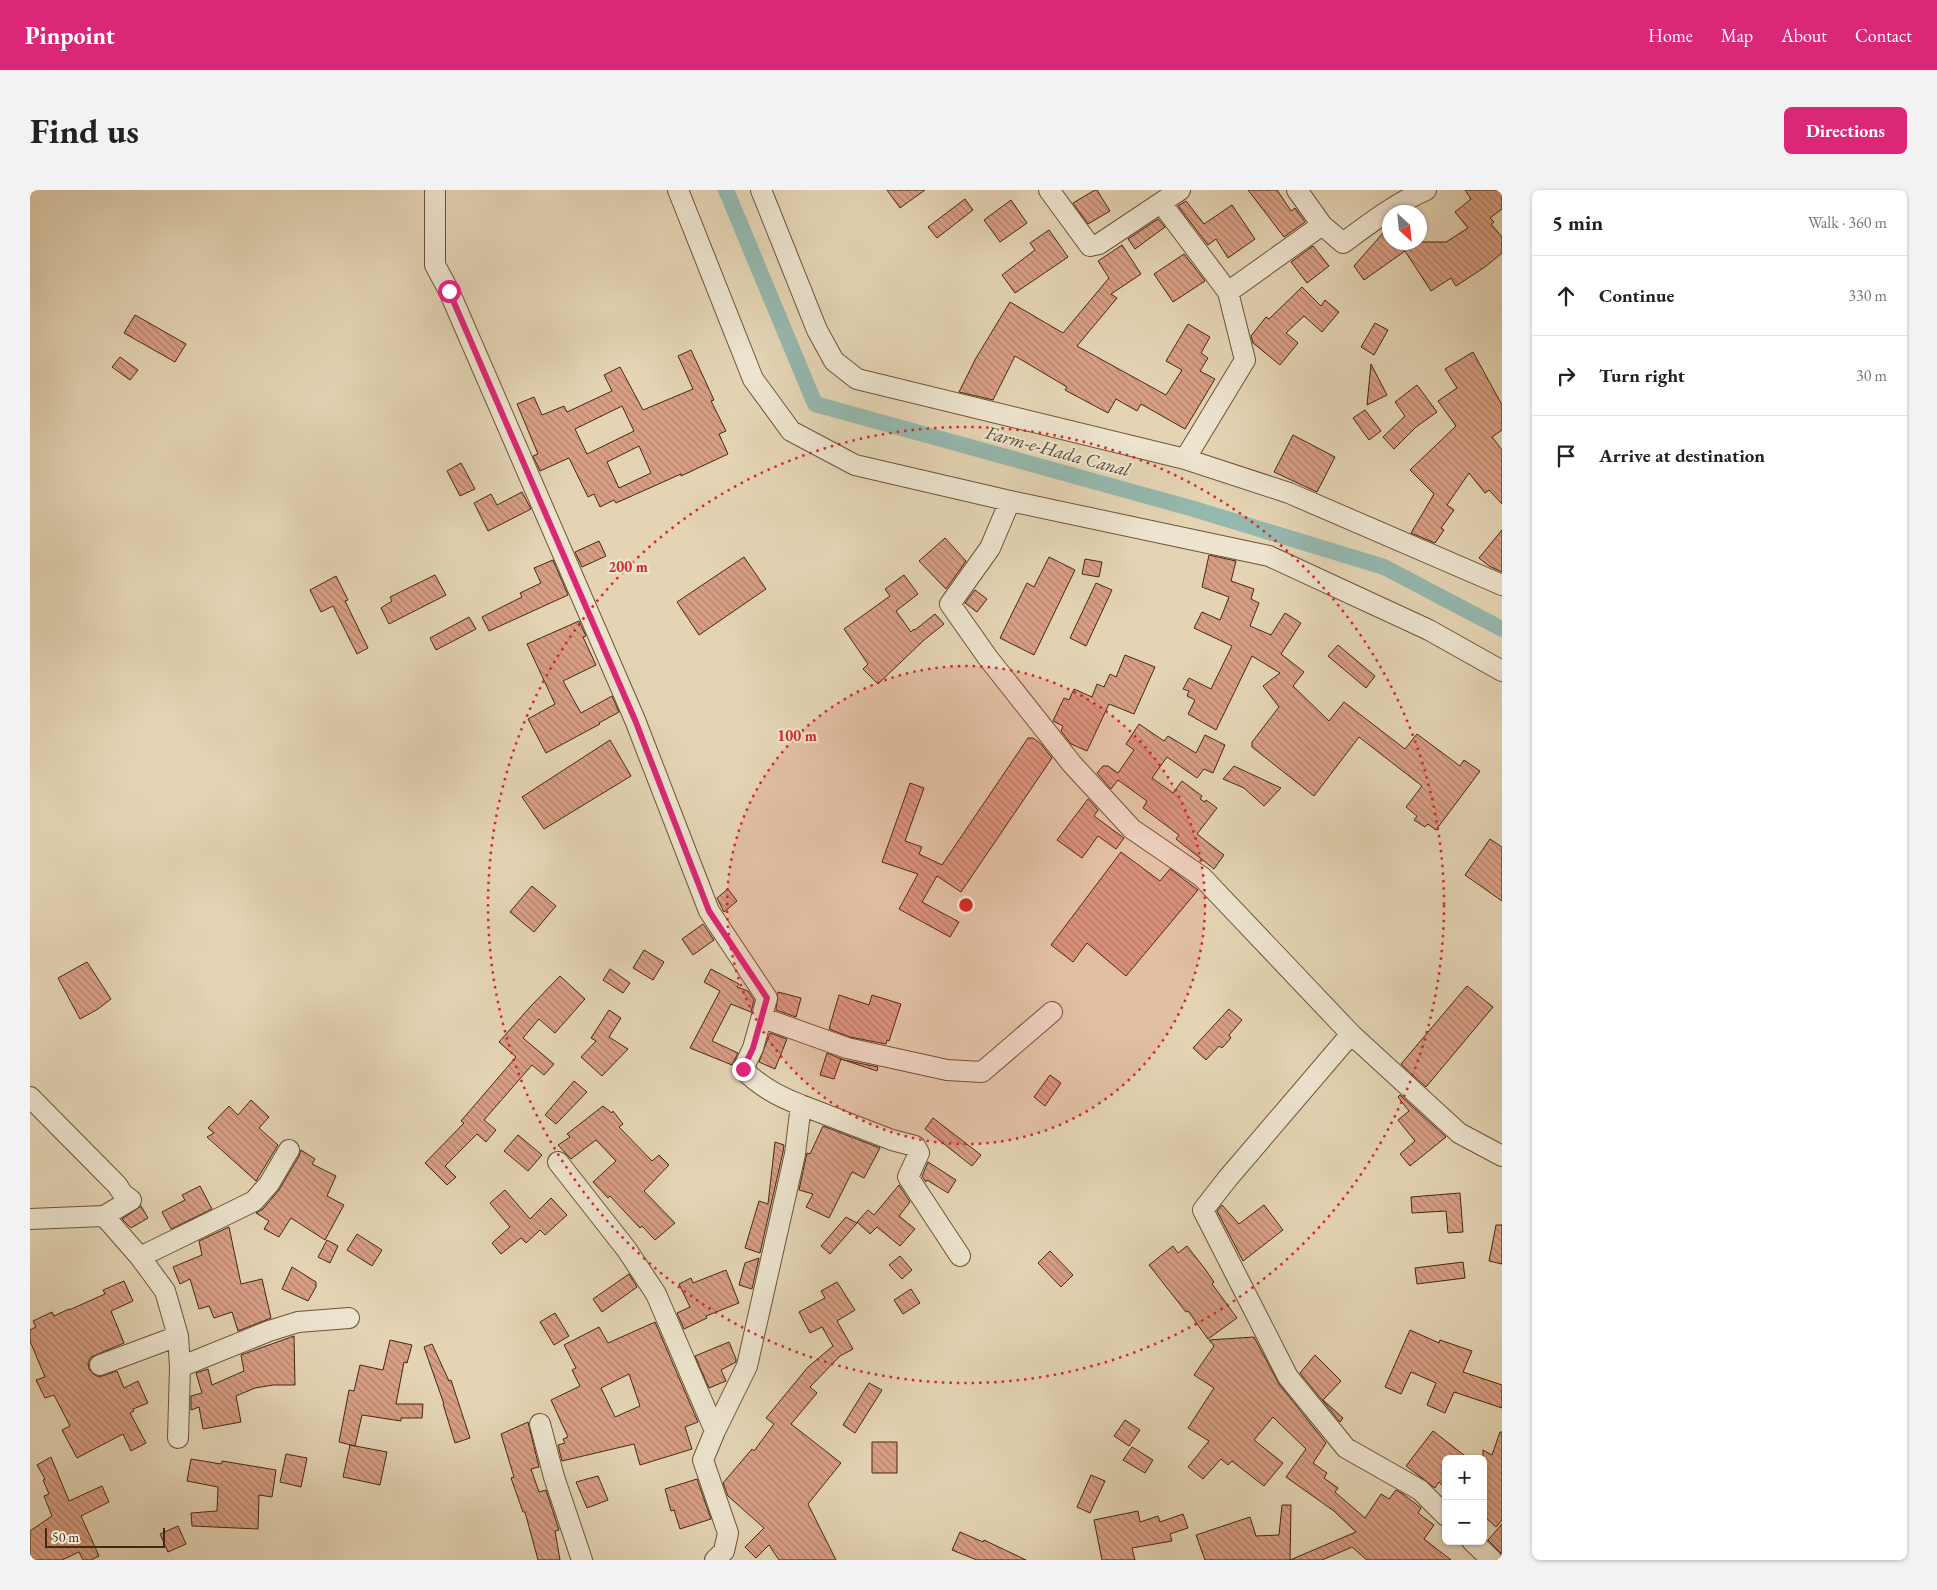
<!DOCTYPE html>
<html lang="en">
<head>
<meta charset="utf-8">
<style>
	:root { --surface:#fff; --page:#f2f2f2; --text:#222; --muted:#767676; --line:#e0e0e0; --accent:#db2777 }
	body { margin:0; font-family:"EB Garamond",serif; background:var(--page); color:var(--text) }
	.controls { position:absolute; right:15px; bottom:15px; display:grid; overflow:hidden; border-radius:8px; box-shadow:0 1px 4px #0004 }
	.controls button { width:45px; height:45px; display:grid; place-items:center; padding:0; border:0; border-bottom:1px solid var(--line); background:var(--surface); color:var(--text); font:25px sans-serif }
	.compass { position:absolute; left:1352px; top:15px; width:45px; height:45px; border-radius:50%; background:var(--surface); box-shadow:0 1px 4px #0004; rotate:153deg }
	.scale { position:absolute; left:15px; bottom:12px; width:120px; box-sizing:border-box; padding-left:5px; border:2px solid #442811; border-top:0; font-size:14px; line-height:18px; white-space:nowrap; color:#442811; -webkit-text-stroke:4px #ede3ce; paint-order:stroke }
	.stop { position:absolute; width:15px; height:15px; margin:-11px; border:4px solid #db2777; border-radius:50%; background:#fff }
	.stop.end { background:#db2777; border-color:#fff; box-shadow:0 1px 5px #0008 }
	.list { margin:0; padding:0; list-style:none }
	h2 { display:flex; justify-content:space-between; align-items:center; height:65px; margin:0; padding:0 20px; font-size:21px }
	h2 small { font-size:16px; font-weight:400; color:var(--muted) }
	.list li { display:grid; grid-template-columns:32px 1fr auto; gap:15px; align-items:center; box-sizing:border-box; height:80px; padding:0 20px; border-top:1px solid var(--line) }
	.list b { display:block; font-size:19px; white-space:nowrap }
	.list em { font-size:16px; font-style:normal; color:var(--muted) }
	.icon { flex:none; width:28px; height:28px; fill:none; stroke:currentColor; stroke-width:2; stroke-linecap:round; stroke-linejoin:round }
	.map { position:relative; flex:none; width:1472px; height:1370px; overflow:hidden; border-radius:8px }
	header { display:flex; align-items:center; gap:30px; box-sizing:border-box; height:70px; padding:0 25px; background:var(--accent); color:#fff }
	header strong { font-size:24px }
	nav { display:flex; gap:28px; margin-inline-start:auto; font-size:18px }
	.intro { display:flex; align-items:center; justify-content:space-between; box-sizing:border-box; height:120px; padding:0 30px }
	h1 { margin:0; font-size:35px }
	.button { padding:12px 22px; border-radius:8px; background:var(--accent); color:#fff; font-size:18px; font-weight:700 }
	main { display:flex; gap:30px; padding:0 30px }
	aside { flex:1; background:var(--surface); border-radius:8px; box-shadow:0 1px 4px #0004 }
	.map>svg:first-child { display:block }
</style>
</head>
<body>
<header>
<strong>Pinpoint</strong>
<nav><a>Home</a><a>Map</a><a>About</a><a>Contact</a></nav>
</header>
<div class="intro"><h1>Find us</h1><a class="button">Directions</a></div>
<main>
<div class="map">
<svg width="1472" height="1370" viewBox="0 0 1472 1370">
	<defs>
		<pattern id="building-back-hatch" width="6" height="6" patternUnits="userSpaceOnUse" patternTransform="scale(1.25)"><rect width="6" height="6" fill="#d99f85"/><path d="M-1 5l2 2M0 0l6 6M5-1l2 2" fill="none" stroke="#b2826b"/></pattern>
	</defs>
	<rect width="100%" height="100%" fill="#e4d4b4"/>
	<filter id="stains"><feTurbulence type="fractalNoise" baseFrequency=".004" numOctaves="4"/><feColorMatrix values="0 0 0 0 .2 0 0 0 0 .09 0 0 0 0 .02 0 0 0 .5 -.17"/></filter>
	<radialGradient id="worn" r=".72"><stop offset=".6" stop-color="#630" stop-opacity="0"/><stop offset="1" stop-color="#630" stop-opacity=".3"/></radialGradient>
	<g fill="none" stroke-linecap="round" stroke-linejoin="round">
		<path stroke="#95b8ae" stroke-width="16" d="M696 0 785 214 1164 319 1354 377 1472 439"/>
	</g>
	<path fill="url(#building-back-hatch)" stroke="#442811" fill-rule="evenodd" d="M857 0H895L870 18Z
		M1065 0H1067L1080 21 1058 34 1043 13Z
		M1218 0H1247L1261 21 1265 18 1275 32 1254 47Z
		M1435 0H1472V19L1460 28 1464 32 1461 34 1472 47V63L1455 77 1426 96 1421 88 1401 101 1375 61 1334 90 1324 76 1360 35V52H1416L1438 38 1425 22 1441 9Z
		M935 9 943 20 907 48 898 37Z
		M981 10 997 33 970 52 954 30Z
		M1156 11 1174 34 1202 15 1225 49 1198 68 1186 49 1178 55 1148 16Z
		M1128 29 1135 37 1105 59 1098 49Z
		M1019 40 1038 67 985 103 972 85 1005 60 1000 53Z
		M1092 55 1111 84 1081 104 1087 108 1047 156 1136 205 1152 180 1136 171 1158 134 1180 147 1171 163 1178 168 1170 181 1185 189 1155 239 1111 214 1107 221 1086 209 1078 223 1035 200 1037 197 985 166 963 210 929 202 946 168 980 112 1033 143 1079 88 1068 71Z
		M1283 56 1299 76 1277 93 1261 72Z
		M1154 64 1175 91 1143 112 1124 84Z
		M1272 97 1291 116 1295 110 1309 122 1292 142 1274 126 1256 143 1268 153 1250 175 1223 153 1221 146 1236 127 1239 129Z
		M105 125 156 154 145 172 94 143Z
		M1345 133 1358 140 1344 165 1331 157Z
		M661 160 684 210 681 211 696 241 689 244 698 264 651 286V284L586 313 584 310 570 317 564 304 558 307 539 268 510 281 503 266 508 264 487 214 504 207 512 225 534 216 537 222 582 201 574 185 590 177 613 220 663 199 648 166ZM592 216 604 241 557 264 545 239ZM609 256 621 283 589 298 577 272Z
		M1443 162 1472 215V240L1462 247 1472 260V314L1459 300 1455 303 1439 283 1417 315 1424 320 1411 338 1414 340 1405 353 1381 343 1404 304 1380 280 1426 236 1408 211 1427 198 1415 179Z
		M90 167 108 180 100 190 82 177Z
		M1341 174 1357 205 1337 215Z
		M1387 195 1407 222 1386 237 1364 259 1353 247 1375 226 1365 212Z
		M1335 220 1351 241 1339 250 1323 228Z
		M1263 245 1305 267 1287 302 1244 282Z
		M431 273 445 299 430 306 417 281Z
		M492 302 501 319 458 341 444 313 461 304 467 315Z
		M1472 340V382L1459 376 1449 368Z
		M915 348 936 371 916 399 889 371Z
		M569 351 576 366 552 377 545 362Z
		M1179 365 1206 371 1201 391 1224 399 1221 409 1229 413 1220 436 1241 445 1255 423 1271 433 1251 464 1274 482 1263 496 1299 531 1314 512 1375 559 1387 544 1430 576 1434 570 1450 581 1406 640 1398 634 1395 637 1384 630 1387 626 1376 617 1392 596 1329 547 1284 606 1222 557V552L1249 517 1233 496 1250 483 1222 466 1186 540 1158 524 1165 510 1157 506 1159 501 1153 499 1159 488 1181 499 1202 456 1164 438 1172 422 1190 430 1199 407 1172 397Z
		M714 367 736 399 669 445 647 412Z
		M1019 367 1045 380 1004 465 970 448 997 393 1004 397Z
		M1055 369 1072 372 1069 387 1052 384Z
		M523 370 538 405 459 441 452 427 492 407 490 403 511 393 504 378Z
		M405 385 416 405 359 434 351 418 362 411 360 407Z
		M874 385 888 404 866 421 881 442 884 439 885 440 905 424 914 434 894 450 848 494 833 479 838 474 814 439 860 406 855 399Z
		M306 386 318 410 315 411 338 458 327 464 303 416 291 422 280 400Z
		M1066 393 1082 400 1056 456 1040 448Z
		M945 400 957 409 947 422 935 413Z
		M439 427 446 439 406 460 400 448Z
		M549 431 556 446 553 447 566 475 533 491 551 523 582 506 589 522 569 533 570 534 516 563 498 529 525 514 497 454Z
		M1308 455 1345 486 1336 498 1298 466Z
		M1095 465 1125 477 1104 524 1079 514 1057 561 1041 554 1031 541 1033 536 1023 531 1034 508 1039 510 1044 499 1062 507 1067 494 1074 497 1080 484 1086 487Z
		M1109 534 1134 551 1138 546 1166 563 1175 545 1195 555 1183 583 1174 579 1167 588 1137 567 1122 588 1143 603 1152 591 1172 606 1170 609 1175 612 1176 610 1187 618 1167 644 1194 665 1184 679 1146 649 1149 645 1113 618 1117 611 1088 590 1081 599 1067 583 1073 576H1078L1088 583 1104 560 1096 554Z
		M998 548H1003L1011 554 1022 568 931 702 907 686 892 712 929 732 920 747 869 719 888 684 852 672 880 593 894 598 875 651 892 657 889 664 912 675Z
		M580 550 601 586 514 639 492 607Z
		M1204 576 1251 598 1234 616 1214 598 1193 589Z
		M1058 609 1068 620 1064 626 1094 648 1086 659 1068 646 1052 668 1027 650Z
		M1460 649 1472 657V711L1435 685Z
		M1091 662 1130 691 1140 679 1168 700 1096 786 1057 753 1043 772 1021 755Z
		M502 696 526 716 504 742 480 722Z
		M698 699 707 711 694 722 687 708Z
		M673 734 684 750 663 765 652 749Z
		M614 760 634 772 623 790 603 778Z
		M57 772 81 809 68 819 50 829 28 788Z
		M580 779 600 793 593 803 573 790Z
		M681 779 709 794 707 797 718 801 724 810 721 822 701 814 682 851 708 863 702 875 660 858 690 801 674 792Z
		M530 786 555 809 525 843 509 829 493 848 524 874 514 885 502 875 454 930 466 940 456 952 447 944 415 976 426 987 417 995 395 973 434 933 431 931 486 867 469 852 500 817Z
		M1437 796 1463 817 1396 897 1371 874Z
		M748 802 771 808 766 827 746 820Z
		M809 805 839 815 842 805 871 814 859 851 857 850 856 854 820 847 799 839Z
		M1199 819 1212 830 1199 845 1201 848 1192 858 1189 856 1176 870 1163 858Z
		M579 820 591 828 579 847 598 859 572 886 551 867 566 851 561 848Z
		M740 843 757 849 745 879 729 872Z
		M797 863 814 870 848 877 847 881 811 869 804 889 790 885Z
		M1020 885 1031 893 1015 916 1004 907Z
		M544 891 557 902 526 934 515 925Z
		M1370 905 1416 947 1380 976 1370 964 1385 951 1368 930 1379 921 1368 907Z
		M221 910 239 927 229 938 248 955 226 991 177 947 184 943 178 938 199 916 208 925Z
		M573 916 582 923 583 921 593 934 589 937 622 971 629 965 639 975 614 1001 645 1033 625 1050 612 1036 610 1038 580 1006 578 1008 563 992 586 971 566 950 541 969 528 955 540 947 537 944Z
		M903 928 951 965 942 976 895 939Z
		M793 936 850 958 834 988 822 982 799 1028 776 1017 783 1004 769 1000 777 963 780 964Z
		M488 945 512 965 498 981 474 961Z
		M745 952 754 955 753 962 730 1063 715 1058 729 1011 738 1014Z
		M271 960 285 969 282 974 306 986 297 1006 314 1015 295 1050 261 1028 249 1047 234 1039 239 1031 226 1023 233 1019 249 1000 269 966Z
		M898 972 926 990 918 1003 897 990 896 992 892 986Z
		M869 995 880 1012 869 1026 885 1039 870 1056 847 1037 840 1044 827 1032 838 1020 844 1025Z
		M170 996 182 1019 141 1039 132 1022 155 1010 152 1005Z
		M475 1000 500 1029 521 1008 537 1025 515 1045 510 1040 496 1053 491 1048 471 1064 462 1053 480 1037 460 1013Z
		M1430 1003 1433 1042 1418 1043 1416 1021 1382 1023 1381 1007Z
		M1192 1015 1209 1034 1234 1015 1253 1040 1213 1071 1187 1021Z
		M111 1016 118 1028 101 1038 92 1029Z
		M816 1027 827 1033 800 1064 791 1056Z
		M1466 1035H1472V1074L1459 1071Z
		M199 1037 211 1094 232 1089 241 1128 208 1141 202 1122 184 1128 179 1116 169 1119 160 1089 150 1094 143 1077 172 1065 169 1051Z
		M327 1044 352 1060 342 1076 317 1060Z
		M297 1050 308 1056 300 1073 288 1067Z
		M1143 1056 1148 1063 1157 1056 1175 1079 1184 1092 1182 1094 1207 1128 1178 1149 1158 1121 1156 1122 1119 1075Z
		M1020 1061 1043 1085 1031 1097 1008 1073Z
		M870 1066 882 1080 872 1089 859 1075Z
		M729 1068 722 1099 709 1095 715 1073Z
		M1433 1072 1435 1088 1387 1094 1385 1078Z
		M262 1077 286 1092V1097L278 1111 252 1099Z
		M696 1080 709 1113 676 1126 677 1128 654 1139 647 1123 660 1117 649 1094 661 1088 663 1093Z
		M599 1084 607 1097 572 1122 563 1109Z
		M94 1091 103 1111 81 1121 94 1153 61 1167 58 1173 59 1179 63 1184 69 1187 87 1181 94 1198 108 1191 118 1213 103 1219 104 1221 100 1223 116 1253 101 1261 93 1244 47 1268 32 1240 40 1236 24 1205 15 1208 6 1190 15 1187 0 1151V1140L6 1137 3 1131 22 1122 24 1126 39 1119V1120L75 1104 73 1100Z
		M807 1092 825 1120 807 1131 823 1159 810 1166 780 1197 787 1203 761 1234 811 1273 778 1314 806 1370H749L739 1355 726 1368 715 1357 734 1338 698 1306 693 1293 722 1259 724 1261 744 1234 736 1228 778 1177 803 1156 792 1137 780 1143 769 1122 795 1108 791 1101Z
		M881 1099 890 1113 873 1124 864 1110Z
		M525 1123 539 1146 524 1155 510 1132Z
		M625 1132 668 1232 655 1237 662 1259 610 1275 604 1254 532 1271 528 1255 535 1253 533 1249 538 1247 521 1210 550 1196 542 1180 546 1178 534 1155 569 1137 578 1153ZM599 1184 610 1216 585 1227 571 1198Z
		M1380 1140 1409 1153 1410 1150 1442 1161 1433 1182 1472 1195V1218L1424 1202 1415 1223 1397 1215 1406 1193 1381 1182 1371 1204 1355 1197Z
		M264 1146 265 1195H243L225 1198 206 1206 211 1232 173 1239 169 1217 161 1220V1206L172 1203 166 1183 178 1179 182 1195 214 1181 211 1165Z
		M1224 1147 1249 1194 1296 1253 1283 1273 1297 1283 1294 1288 1308 1298 1305 1302 1335 1328 1351 1304 1359 1309 1366 1300 1373 1304 1391 1318 1388 1323 1404 1335 1394 1349 1421 1370H1337L1322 1357 1292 1370H1175L1166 1345 1220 1327 1226 1346 1249 1345 1252 1315H1261L1260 1370 1326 1342 1304 1321 1256 1287 1276 1259 1243 1227 1224 1250 1253 1273 1234 1296 1202 1271 1198 1275 1191 1269 1173 1289 1158 1277 1179 1251 1158 1238 1184 1198 1164 1185 1184 1156 1179 1150Z
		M360 1150 382 1155 377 1173 374 1172 366 1214H393L392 1228H371V1231L332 1225 325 1256 309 1252 319 1200 324 1201 330 1175 353 1180Z
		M699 1152 706 1169V1172L691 1180 696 1191 679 1198 665 1166Z
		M402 1154 419 1191 421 1190 440 1248 425 1253 413 1214H414L394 1157Z
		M1285 1165 1311 1191 1293 1210 1313 1228 1310 1232 1270 1183Z
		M839 1193 852 1200 825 1243 813 1235Z
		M1095 1230 1110 1240 1099 1256 1084 1246Z
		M498 1232 509 1277 501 1279 509 1302 516 1300 529 1340 525 1341 530 1370H508L495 1322H493L481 1288 484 1287 471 1244Z
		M1403 1241 1439 1269H1416V1299L1409 1292 1405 1298 1376 1276Z
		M1470 1242H1472V1330L1466 1337 1453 1325V1260L1462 1265Z
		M842 1252H867V1283H842Z
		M320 1255 357 1262 350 1295 313 1287Z
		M1102 1257 1123 1270 1115 1283 1093 1270Z
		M256 1264 277 1268 271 1297 250 1292Z
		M21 1267 39 1311 72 1296 79 1312 51 1326 69 1366 61 1370H53L49 1362 32 1370H0V1341L22 1326 14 1306 19 1304 13 1290 15 1289 7 1275Z
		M161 1269 191 1274 192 1271 246 1280 242 1307 229 1305 228 1339 162 1336 161 1323 187 1321 188 1297 157 1291Z
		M1061 1285 1075 1291 1060 1323 1047 1317Z
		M568 1286 578 1310 557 1318 546 1292Z
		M667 1289 681 1329 650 1339 644 1320 641 1321 635 1299Z
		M1108 1321 1110 1332 1128 1326 1130 1332 1153 1324 1158 1338 1140 1344 1142 1351 1102 1358 1105 1370H1072L1064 1330Z
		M1472 1334V1364L1458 1350Z
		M148 1336 156 1354 138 1362 130 1344Z
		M930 1342 953 1352 954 1350 996 1370H947L922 1360Z"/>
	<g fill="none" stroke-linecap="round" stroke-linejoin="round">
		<defs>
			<path id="minor" d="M405 0V75L419 101 605 530 679 721 737 808 723 858 713 879C729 896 749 907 771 915L765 964 717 1176 685 1241 673 1270 698 1343 694 1361 685 1370
				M648 0 723 189 761 241 825 275 980 311 1239 366 1399 440 1472 481
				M731 0 787 140 804 171 827 189 1155 269 1259 303 1472 395
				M1019 0 1060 56 1069 54 1150 0
				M1132 14 1198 102 1215 170 1155 269
				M1292 35 1313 53C1339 34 1366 13 1396 0
				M1198 102 1292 35 1267 0
				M980 311 960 358 920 414 958 468 1042 574 1102 639 1172 687 1321 844 1429 943 1472 966
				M733 828 817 858 917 880 952 882 1022 822
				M1321 844 1198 988 1173 1020 1258 1187 1316 1258 1390 1300 1416 1326
				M0 907 87 995 93 1004 101 1010 74 1026 0 1029
				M771 915 862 950 885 956 889 963 878 987 930 1066
				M528 972 597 1060 626 1104 685 1241
				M74 1026 110 1067 135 1101 148 1146 150 1177 148 1248
				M110 1067 224 1011 239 994 259 960
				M70 1175 148 1146
				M150 1177 239 1141 268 1132 319 1128
				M510 1234 524 1287 552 1370
				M1442 1351 1462 1370"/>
		</defs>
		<use href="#minor" stroke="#6c533a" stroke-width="22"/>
		<use href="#minor" stroke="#ede3ce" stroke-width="20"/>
	</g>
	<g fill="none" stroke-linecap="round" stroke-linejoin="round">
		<path stroke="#db2777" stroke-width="6" d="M419 101 605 530 679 721 737 808 723 858 713 879"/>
	</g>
	<circle cx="936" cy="715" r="239" fill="#d62828" fill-opacity=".12"/>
	<g fill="none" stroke="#d62828" stroke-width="2.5" stroke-dasharray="2.5 5">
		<circle cx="936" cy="715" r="239"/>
		<circle cx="936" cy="715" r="478"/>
	</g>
	<g text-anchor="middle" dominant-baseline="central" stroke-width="4.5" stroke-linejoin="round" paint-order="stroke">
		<g font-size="19" font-style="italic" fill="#584c38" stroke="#ede3ce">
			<text transform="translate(1028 261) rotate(15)">Farm-e-Hada Canal</text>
		</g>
	</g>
	<circle cx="936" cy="715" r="8" fill="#d62828" stroke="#ede3ce" stroke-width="2.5"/>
	<g font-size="15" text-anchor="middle" font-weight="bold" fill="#d62828" stroke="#ede3ce" stroke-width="4.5" stroke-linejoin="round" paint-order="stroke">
		<text x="598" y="382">200 m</text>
		<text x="767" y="551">100 m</text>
	</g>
	<rect width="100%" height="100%" filter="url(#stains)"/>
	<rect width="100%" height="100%" fill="url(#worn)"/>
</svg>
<div class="controls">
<button>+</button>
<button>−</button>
</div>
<svg class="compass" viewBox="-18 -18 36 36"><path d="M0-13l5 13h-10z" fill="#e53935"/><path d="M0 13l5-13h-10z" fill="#767676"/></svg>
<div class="scale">50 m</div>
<div class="stop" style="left:419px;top:101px"></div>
<div class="stop end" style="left:713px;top:879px"></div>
</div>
<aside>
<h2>5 min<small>Walk · 360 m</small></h2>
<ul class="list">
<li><svg class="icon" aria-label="ahead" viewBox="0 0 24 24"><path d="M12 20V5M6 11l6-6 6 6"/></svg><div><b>Continue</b></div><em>330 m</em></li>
<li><svg class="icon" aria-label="right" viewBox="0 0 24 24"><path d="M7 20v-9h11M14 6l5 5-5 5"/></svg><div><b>Turn right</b></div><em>30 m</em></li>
<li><svg class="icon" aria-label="arrive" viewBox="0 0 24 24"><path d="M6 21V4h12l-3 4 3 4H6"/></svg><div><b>Arrive at destination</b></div></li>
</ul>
</aside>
</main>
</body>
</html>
